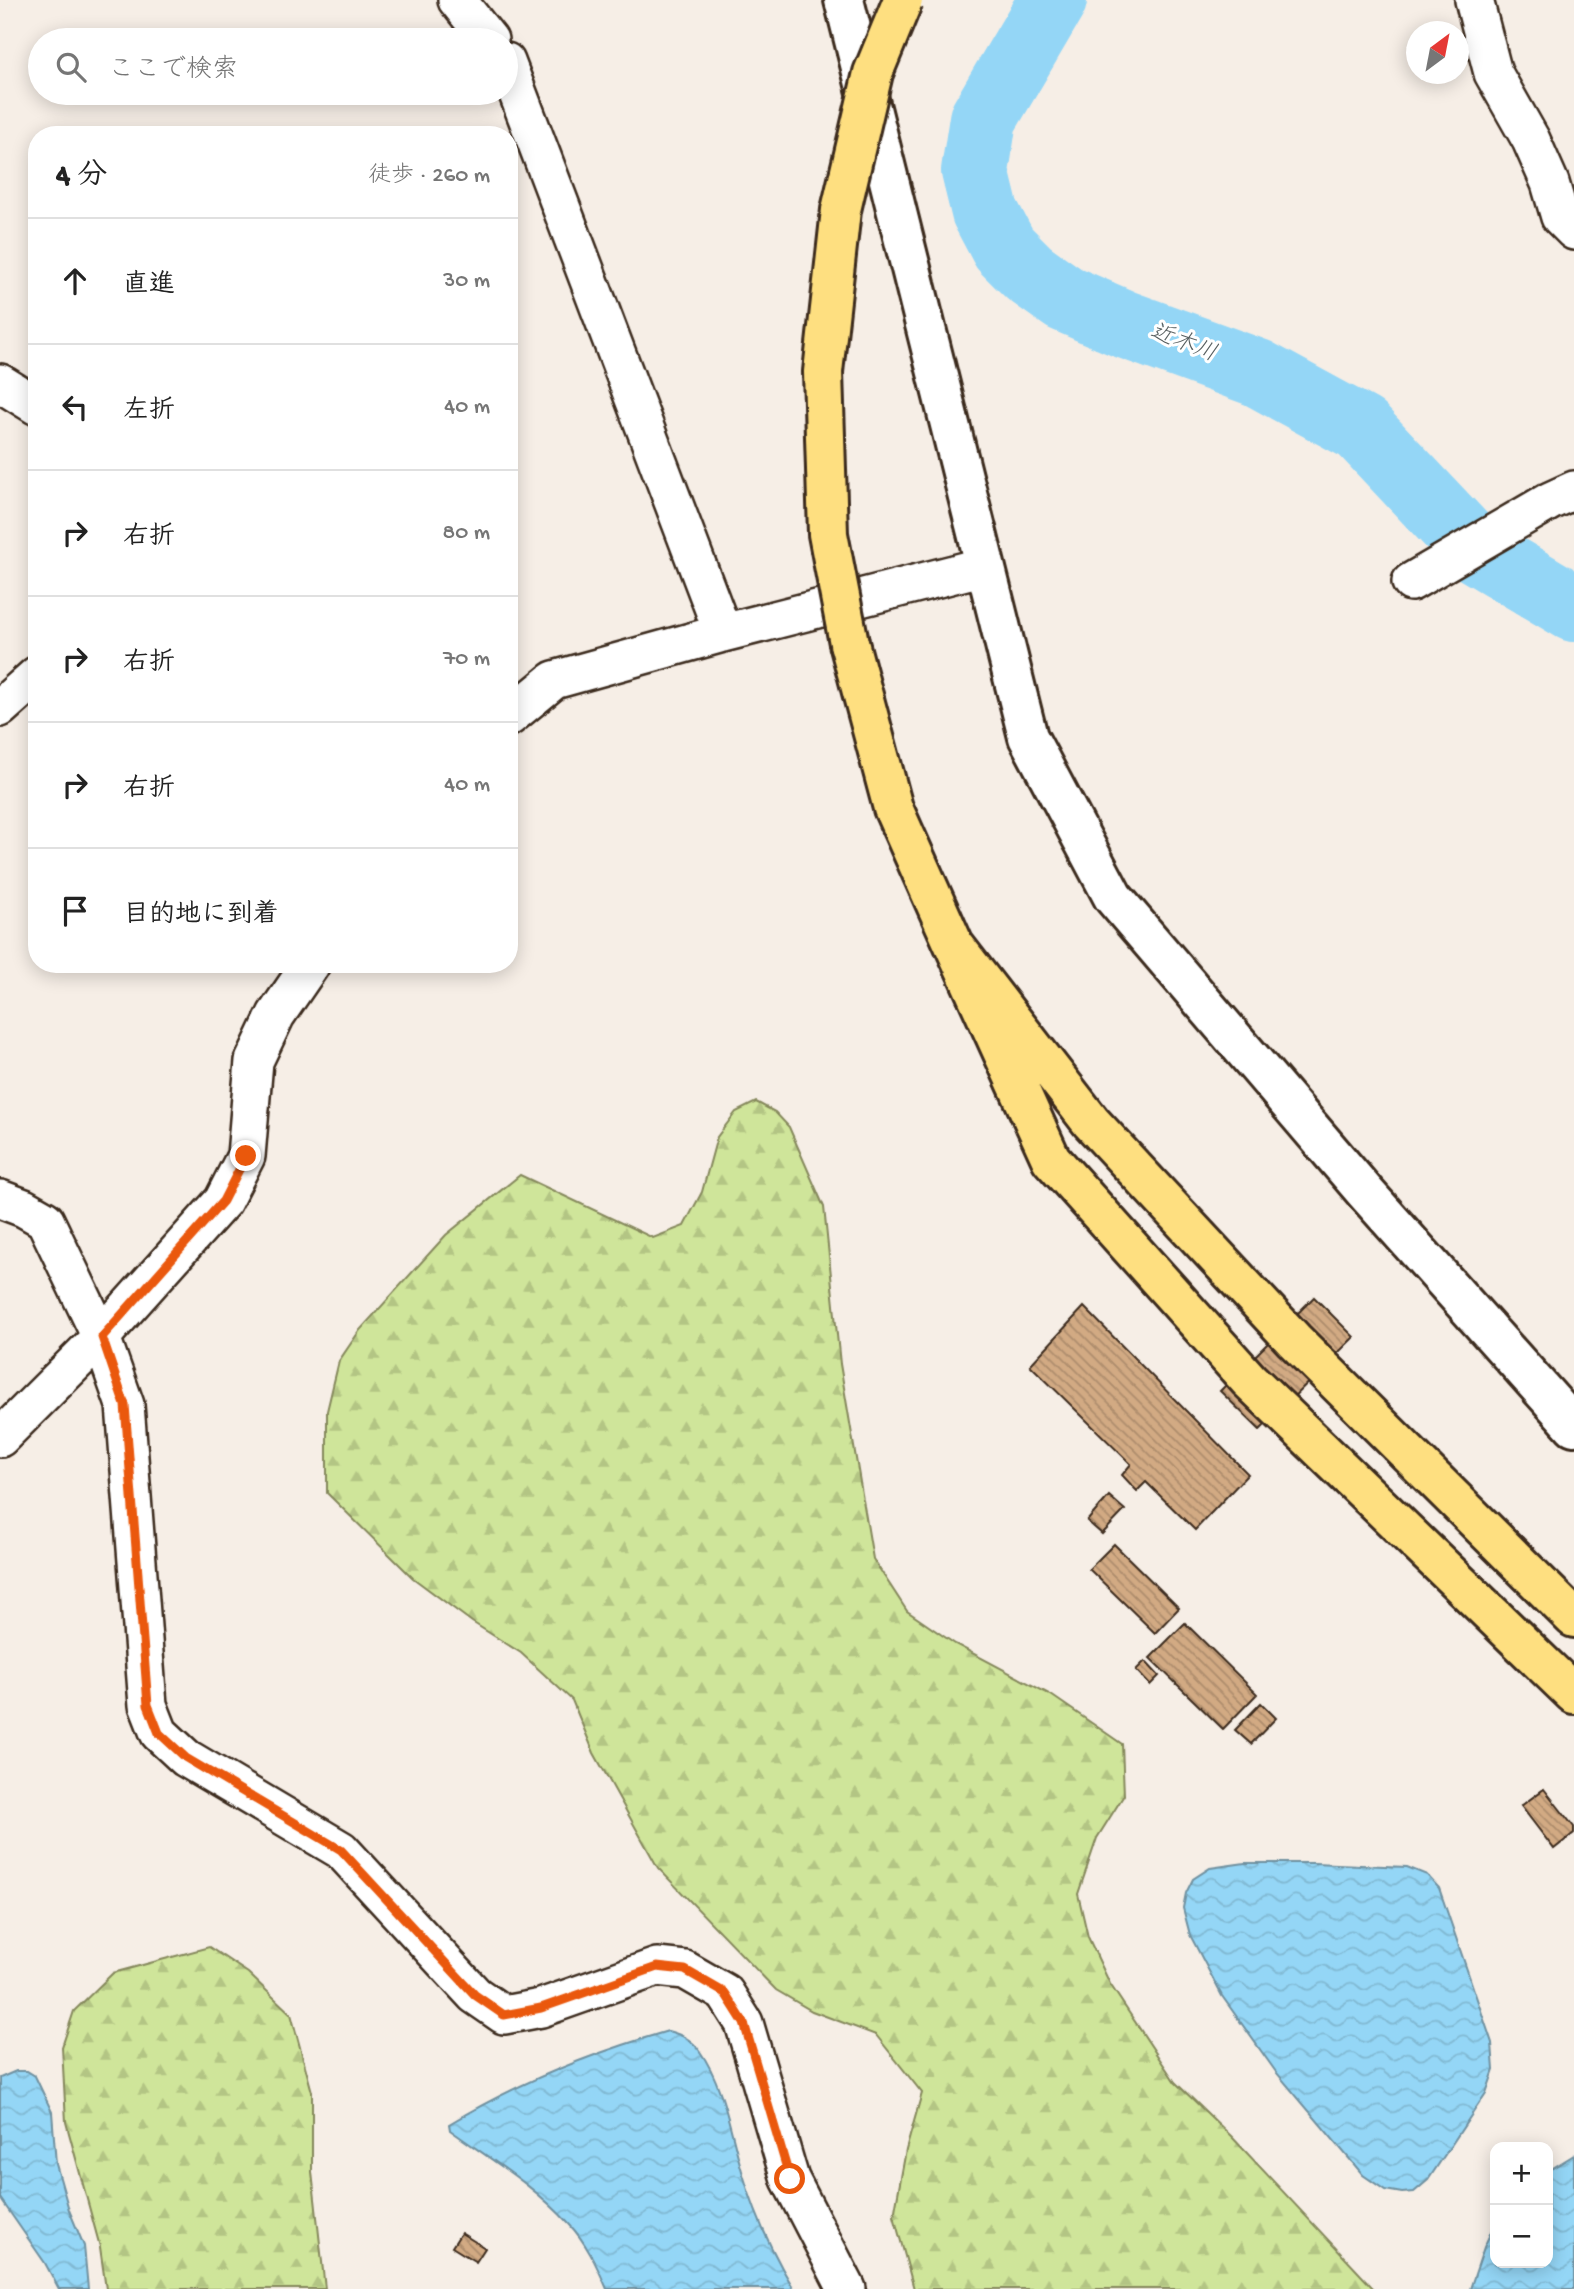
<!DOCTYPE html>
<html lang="ja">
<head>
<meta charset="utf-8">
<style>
	:root { --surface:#fff; --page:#f2f2f2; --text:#222; --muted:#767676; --line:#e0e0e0 }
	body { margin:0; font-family:"Gochi Hand","Klee One",sans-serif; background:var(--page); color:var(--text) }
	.controls { position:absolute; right:21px; bottom:21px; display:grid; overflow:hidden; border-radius:14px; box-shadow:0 4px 18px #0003 }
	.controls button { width:63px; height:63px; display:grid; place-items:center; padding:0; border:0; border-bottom:2px solid var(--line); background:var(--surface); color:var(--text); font:35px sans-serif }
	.compass { position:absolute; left:1406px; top:21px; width:63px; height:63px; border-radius:50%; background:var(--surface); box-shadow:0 4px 18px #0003; rotate:32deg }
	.stop { position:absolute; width:21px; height:21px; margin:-16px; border:5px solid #ea580c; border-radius:50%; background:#fff }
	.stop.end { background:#ea580c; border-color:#fff; box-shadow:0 2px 7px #0008 }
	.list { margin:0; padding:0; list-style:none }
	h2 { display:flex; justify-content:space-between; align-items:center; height:91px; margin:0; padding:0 28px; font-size:30px }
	h2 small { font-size:23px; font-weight:400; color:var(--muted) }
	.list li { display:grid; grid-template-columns:46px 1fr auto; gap:21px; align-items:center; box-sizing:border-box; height:126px; padding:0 28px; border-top:2px solid var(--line) }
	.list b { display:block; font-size:26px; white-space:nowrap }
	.list em { font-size:23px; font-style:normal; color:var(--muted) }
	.icon { flex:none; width:38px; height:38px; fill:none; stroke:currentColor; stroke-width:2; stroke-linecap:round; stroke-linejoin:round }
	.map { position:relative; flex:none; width:1574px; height:2289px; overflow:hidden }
	.search { position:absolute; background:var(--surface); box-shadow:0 4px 18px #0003; left:28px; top:28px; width:490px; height:77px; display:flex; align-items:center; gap:18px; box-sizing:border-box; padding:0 24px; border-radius:38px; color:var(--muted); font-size:26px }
	.panel { position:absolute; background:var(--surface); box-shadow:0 4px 18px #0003; left:28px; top:126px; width:490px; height:847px; border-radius:28px }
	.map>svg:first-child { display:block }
</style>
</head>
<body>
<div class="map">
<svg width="1574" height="2289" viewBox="0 0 1574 2289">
	<defs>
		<pattern id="forest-firs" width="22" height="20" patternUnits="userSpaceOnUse" patternTransform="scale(1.75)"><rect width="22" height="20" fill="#cfe59a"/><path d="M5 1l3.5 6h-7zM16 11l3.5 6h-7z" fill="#b3c584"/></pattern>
		<pattern id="water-waves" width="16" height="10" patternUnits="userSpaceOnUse" patternTransform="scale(1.75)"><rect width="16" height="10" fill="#94d6f6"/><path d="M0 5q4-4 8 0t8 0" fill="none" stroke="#80b8d2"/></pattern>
		<pattern id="building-back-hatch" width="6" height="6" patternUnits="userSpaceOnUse" patternTransform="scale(1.75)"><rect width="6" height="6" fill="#d2aa83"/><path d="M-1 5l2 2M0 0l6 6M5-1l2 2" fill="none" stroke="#ac8b6b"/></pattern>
	</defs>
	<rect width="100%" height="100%" fill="#f6eee6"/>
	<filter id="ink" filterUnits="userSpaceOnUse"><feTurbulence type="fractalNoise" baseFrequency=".0143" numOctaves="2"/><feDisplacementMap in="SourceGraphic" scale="14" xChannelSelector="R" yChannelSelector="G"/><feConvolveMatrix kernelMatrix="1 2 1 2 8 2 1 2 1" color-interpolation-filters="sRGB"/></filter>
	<g filter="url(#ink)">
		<path fill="url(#forest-firs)" stroke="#85885c" stroke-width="2" d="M756 1102 775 1112 789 1127 824 1207 840 1364 873 1559 907 1611 955 1644 1051 1695 1122 1744 1124 1795 1097 1838 1078 1894 1088 1937 1110 1984 1175 2082 1232 2137 1374 2289H914L894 2216 906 2150 922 2093 876 2035 812 2011 776 1990 658 1868 594 1753 572 1700 521 1653 472 1622 413 1578 327 1493V1411L339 1361 360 1330 446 1235 520 1175 653 1238 684 1226 702 1192 717 1137 736 1112Z
			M209 1947 248 1973 291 2014 312 2092V2172L325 2289H106L100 2247 66 2122 62 2047 74 2011 113 1973Z"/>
		<path fill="url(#water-waves)" stroke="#7091a0" stroke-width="2" d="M1245 1863H1314L1407 1867 1427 1875 1439 1888 1492 2043 1494 2070 1486 2093 1428 2180 1414 2192 1402 2193 1385 2190 1363 2175 1276 2072 1222 1996 1190 1935 1183 1908 1186 1893 1193 1879 1210 1868Z
			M668 2031C680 2034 692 2040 699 2050 724 2085 730 2131 742 2171 754 2212 772 2253 794 2289H607C597 2266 586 2242 569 2224 535 2186 490 2159 450 2130L449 2124C517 2083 592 2053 668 2031Z
			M16 2071H27L35 2076 52 2112 56 2164 69 2210 84 2246 88 2289H59L45 2263 0 2198V2078Z
			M1574 2155V2289H1470L1484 2247 1495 2223V2263H1548V2171Z"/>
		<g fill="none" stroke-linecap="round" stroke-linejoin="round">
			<path stroke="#94d6f6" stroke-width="68" d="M1053 0 983 119 975 171 985 212 1004 248 1029 273 1064 298 1124 324 1258 373 1361 429 1473 548 1574 608"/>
		</g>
		<path fill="url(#building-back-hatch)" stroke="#3b2a1e" stroke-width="2" d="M1314 1297 1354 1337 1260 1430 1220 1391Z
			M1084 1307 1248 1474 1195 1530 1146 1482 1137 1491 1122 1475 1131 1464 1030 1365Z
			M1109 1496 1125 1510 1102 1534 1087 1521Z
			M1114 1544 1179 1608 1155 1633 1089 1569Z
			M1185 1623 1257 1694 1223 1729 1150 1658Z
			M1145 1661 1159 1676 1150 1685 1136 1670Z
			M1261 1703 1276 1718 1251 1744 1235 1730Z
			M1544 1789 1574 1827V1833L1554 1849 1521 1806Z
			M461 2233 485 2248 476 2262 452 2247Z"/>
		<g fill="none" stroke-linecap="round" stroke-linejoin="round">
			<defs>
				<path id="street" d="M457 0 489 40
					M1474 0 1493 73 1531 140 1550 183 1560 217 1574 231
					M506 62 723 633
					M0 383 37 406
					M1411 582 1550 501 1574 490
					M0 708 37 675
					M509 717 554 680 723 633 985 566
					M0 1199 24 1208 45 1220 101 1337 125 1405 148 1705 159 1733 186 1758 341 1850 475 1995 504 2015 541 2008 657 1967 685 1970 725 1993 744 2023 790 2179 847 2289
					M0 1438 101 1337 223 1201 246 1156 254 1061 276 1015 311 964"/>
				<path id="secondary" d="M844 0 1028 737 1113 897 1365 1192 1574 1426"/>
				<path id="highway" d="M849 643 893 808 954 945
					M1574 1618 1294 1340 1091 1122 954 945 1051 1159 1249 1380 1574 1694"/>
			</defs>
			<use href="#street" stroke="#3b2a1e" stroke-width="42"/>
			<use href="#secondary" stroke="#3b2a1e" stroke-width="44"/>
			<use href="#highway" stroke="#3b2a1e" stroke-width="44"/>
			<use href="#street" stroke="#fff" stroke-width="37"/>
			<use href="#secondary" stroke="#fff" stroke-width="38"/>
			<use href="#highway" stroke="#fedf80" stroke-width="38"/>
			<defs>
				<path id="highway-bridge" d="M849 643 828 534 823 372 841 210 873 73 903 0"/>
			</defs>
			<use href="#highway-bridge" stroke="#3b2a1e" stroke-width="44" stroke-linecap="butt"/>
			<use href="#highway-bridge" stroke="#fedf80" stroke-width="38"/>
		</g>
	</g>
	<g fill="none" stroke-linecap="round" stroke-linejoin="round" filter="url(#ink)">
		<path stroke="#ea580c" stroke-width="9" d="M246 1156 223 1201 102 1337 125 1405 148 1705 159 1733 186 1758 341 1850 475 1995 504 2015 541 2008 657 1967 685 1970 725 1993 744 2023 790 2179"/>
	</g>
	<g text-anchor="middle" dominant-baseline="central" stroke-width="6" stroke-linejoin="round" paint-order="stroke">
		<g font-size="23" font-style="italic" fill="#565e5f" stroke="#fff">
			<text transform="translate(1183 344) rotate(21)">近木川</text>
		</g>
	</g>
</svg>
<div class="controls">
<button>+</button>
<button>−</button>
</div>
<svg class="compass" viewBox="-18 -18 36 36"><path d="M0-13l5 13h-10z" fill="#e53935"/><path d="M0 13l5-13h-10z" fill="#767676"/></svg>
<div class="stop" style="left:790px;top:2179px"></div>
<div class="stop end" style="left:246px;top:1156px"></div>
<div class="search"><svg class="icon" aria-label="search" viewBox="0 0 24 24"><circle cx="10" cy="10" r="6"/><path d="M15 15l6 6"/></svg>ここで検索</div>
<section class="panel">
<h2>4 分<small>徒歩 · 260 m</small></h2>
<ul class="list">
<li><svg class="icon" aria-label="ahead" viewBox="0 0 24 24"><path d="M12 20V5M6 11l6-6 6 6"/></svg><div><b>直進</b></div><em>30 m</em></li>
<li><svg class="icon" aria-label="left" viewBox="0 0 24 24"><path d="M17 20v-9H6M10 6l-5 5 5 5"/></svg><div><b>左折</b></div><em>40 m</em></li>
<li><svg class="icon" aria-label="right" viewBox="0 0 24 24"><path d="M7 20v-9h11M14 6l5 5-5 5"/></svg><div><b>右折</b></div><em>80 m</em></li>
<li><svg class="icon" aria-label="right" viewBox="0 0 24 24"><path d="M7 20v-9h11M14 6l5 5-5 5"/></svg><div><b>右折</b></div><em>70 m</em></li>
<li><svg class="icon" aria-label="right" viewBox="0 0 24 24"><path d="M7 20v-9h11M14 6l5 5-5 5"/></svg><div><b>右折</b></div><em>40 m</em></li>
<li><svg class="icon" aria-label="arrive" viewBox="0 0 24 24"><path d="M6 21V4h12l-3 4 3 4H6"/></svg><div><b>目的地に到着</b></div></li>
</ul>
</section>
</div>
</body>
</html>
